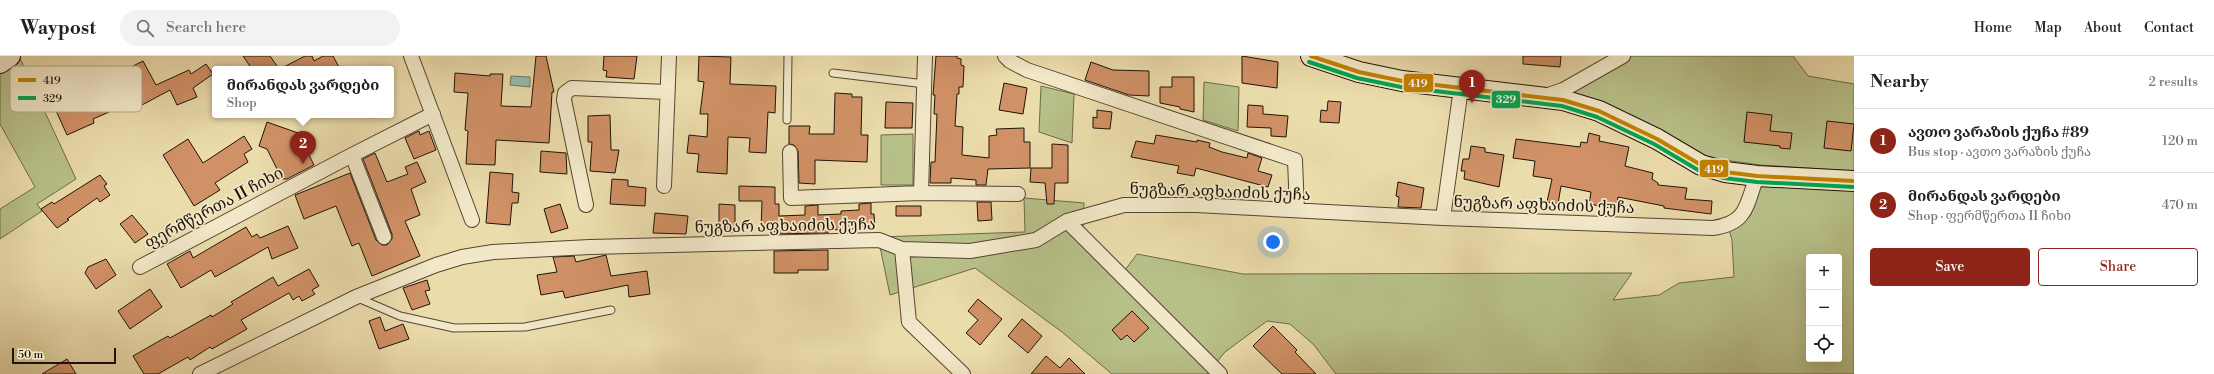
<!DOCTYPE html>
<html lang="en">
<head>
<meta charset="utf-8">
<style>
	:root { --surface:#fff; --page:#f2f2f2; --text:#222; --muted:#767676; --line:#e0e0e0; --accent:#8f2418 }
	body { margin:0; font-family:"Libre Bodoni","Noto Serif Georgian",serif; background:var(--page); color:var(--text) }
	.controls { position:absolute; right:12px; bottom:12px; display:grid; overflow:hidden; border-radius:4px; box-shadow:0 4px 16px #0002 }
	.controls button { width:36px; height:36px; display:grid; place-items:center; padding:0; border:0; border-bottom:1px solid var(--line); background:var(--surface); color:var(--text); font:20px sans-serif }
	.scale { position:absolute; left:12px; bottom:10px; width:104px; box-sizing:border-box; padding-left:4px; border:2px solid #211307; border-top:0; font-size:11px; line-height:14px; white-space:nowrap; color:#211307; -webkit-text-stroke:3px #f2e8c9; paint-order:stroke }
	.you { position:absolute; left:1273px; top:186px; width:14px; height:14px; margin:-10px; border:3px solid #fff; border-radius:50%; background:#1a73e8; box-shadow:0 0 0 6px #1a73e833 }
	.badge { display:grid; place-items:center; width:26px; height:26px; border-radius:50%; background:var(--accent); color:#fff; font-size:13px; font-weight:700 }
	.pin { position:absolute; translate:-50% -33px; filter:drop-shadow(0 1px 2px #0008) }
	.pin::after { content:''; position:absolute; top:21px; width:14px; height:12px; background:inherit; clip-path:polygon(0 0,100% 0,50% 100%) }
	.popup { position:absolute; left:212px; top:10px; width:182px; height:52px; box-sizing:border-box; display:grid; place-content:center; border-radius:4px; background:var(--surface); filter:drop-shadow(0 1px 3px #0005); font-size:13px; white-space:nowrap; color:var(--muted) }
	.popup b { font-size:15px; color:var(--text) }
	.popup::after { content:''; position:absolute; left:50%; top:100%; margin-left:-8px; border:8px solid transparent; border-top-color:var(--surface) }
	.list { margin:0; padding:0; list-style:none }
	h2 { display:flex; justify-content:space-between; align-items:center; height:52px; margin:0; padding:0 16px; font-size:17px }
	h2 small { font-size:13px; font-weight:400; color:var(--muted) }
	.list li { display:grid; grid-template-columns:26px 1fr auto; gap:12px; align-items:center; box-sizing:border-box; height:64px; padding:0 16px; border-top:1px solid var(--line) }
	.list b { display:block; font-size:15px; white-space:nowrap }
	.list p { margin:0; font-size:13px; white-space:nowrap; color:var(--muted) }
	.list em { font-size:13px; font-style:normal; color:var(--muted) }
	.actions { display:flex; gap:8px; padding:12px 16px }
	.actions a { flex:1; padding:9px 0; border:1px solid var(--accent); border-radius:4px; text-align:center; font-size:14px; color:var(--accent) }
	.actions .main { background:var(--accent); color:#fff }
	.icon { flex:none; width:22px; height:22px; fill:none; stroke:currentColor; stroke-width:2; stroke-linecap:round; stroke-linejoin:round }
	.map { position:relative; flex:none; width:1854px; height:318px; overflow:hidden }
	header { display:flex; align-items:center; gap:24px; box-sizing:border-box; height:56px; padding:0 20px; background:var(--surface); border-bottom:1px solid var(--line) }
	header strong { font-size:19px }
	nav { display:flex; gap:22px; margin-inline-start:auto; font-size:14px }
	.search { width:280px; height:36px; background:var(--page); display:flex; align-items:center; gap:10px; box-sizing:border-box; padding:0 14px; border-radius:22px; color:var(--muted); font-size:15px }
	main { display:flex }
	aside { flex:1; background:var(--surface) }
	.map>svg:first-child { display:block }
</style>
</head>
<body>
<header>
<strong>Waypost</strong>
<div class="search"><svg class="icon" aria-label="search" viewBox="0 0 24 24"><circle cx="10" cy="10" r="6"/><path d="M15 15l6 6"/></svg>Search here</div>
<nav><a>Home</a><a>Map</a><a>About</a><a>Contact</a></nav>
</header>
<main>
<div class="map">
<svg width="1854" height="318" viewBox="0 0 1854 318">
	<rect width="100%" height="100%" fill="#ebdcac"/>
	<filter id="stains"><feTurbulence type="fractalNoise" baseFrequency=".005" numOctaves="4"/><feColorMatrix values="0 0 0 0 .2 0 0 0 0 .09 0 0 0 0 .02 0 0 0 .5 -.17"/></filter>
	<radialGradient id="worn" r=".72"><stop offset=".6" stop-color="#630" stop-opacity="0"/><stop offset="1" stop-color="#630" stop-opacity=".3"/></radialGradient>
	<path fill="#b8c089" stroke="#6c6a48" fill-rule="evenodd" d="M19 0 76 123 37 148 42 155 0 183V153L35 131 0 68V7Z
		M1633 0H1793L1808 20 1854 28V115L1761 109 1724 104 1697 98 1570 35Z
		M1204 26 1239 31 1238 75 1203 64Z
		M1041 30 1074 38 1072 87 1039 76Z
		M913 78V129H881V79Z
		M1757 120 1854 125V318H1336L1314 289 1290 268 1267 265 1225 296 1207 318H1112L1062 276 975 212 890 239 878 181 1025 176 1024 142 1084 147 1083 171 1076 184 1122 218 1137 198 1243 218 1632 217 1613 244 1659 239 1679 227 1734 221 1732 184 1728 170ZM1809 201H1839V303H1809Z"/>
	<path fill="#98bbae" stroke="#68786b" d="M511 20 530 21V31L510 29Z"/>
	<path fill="#d09166" stroke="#211307" d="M243 0H270L279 13H252Z
		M305 0H312L314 5 323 0H333L340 13H280Z
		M536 0H546L554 36H552L549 87 496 84 495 109 466 108 468 75 465 74 468 37 454 36 455 17 490 20V18H503L501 50 531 51Z
		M604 0H637L634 23 606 21 607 15 603 14Z
		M699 0 731 1 730 28 776 30 775 57 768 56 766 97 749 96 750 82 728 81 727 118 697 116 699 98 687 97 689 79 707 81 708 58H700L704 26 698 25Z
		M936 0H957V2L961 3V9L964 10 963 31H959V38H957L955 70 963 71 962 99 989 102V80L997 79 996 73 1024 72V86H1030V112L988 113 986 129H976V124L951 122V127H930L931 106H935L937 58H934L935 39H933Z
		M1242 0 1278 6 1277 32 1242 27Z
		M1523 0H1561L1560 11 1523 8Z
		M143 5 156 29 189 14 191 18 206 8 213 18 193 32 197 41 177 49 170 34 129 56 125 49 93 63 94 67 67 79 53 48 76 37 75 34 104 21 105 24Z
		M1091 6 1113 14 1149 15V40L1129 39 1085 24Z
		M1172 21H1194V56L1180 53V51L1160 47V31H1172Z
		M1004 27 1027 32 1023 58 999 54Z
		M835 37 852 38V41H862L861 79H868L867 106 815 104V128L799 127 798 95 794 89 789 88V70H810L809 78H834Z
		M1328 45 1341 46 1339 67 1320 66 1321 54 1327 55Z
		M886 46 913 47 912 72H885Z
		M1248 49 1263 50V58L1288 60 1286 81 1271 80V72L1247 71Z
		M1097 54 1112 56 1110 73 1093 72V61L1097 62Z
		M1747 56 1772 59 1770 75 1792 77 1790 93 1780 92V90L1744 86Z
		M610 59 611 94H619L615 117 590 115 592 86H588V60Z
		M1827 65 1854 68 1851 95 1824 92Z
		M267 66 298 77 314 109 287 123H282L267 93 259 90Z
		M419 75 420 79 429 75 436 94 414 103 405 82Z
		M1589 77 1600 80 1599 85 1629 91 1625 110 1653 117 1652 123 1658 127V129L1687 132 1685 143 1712 145 1711 158 1664 152V150L1618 141 1616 153 1589 148 1591 136 1561 130 1558 148 1547 146 1552 123 1533 120 1535 105 1513 102 1516 83 1580 91 1581 86 1587 87Z
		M1156 79 1197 86V84L1210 87 1209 91 1222 96 1247 102 1248 97 1262 102 1258 115 1272 119 1268 131 1196 112 1194 120 1177 117 1179 110 1131 101 1136 85 1154 88Z
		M244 80 252 93 244 98 248 106 215 127 220 134 194 150 163 99 188 83 203 107Z
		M1052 88 1068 89V127H1055L1054 148H1047L1045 127 1030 126 1031 112H1052Z
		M1471 90 1485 92V96L1504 99 1499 131 1464 123 1465 115H1461L1463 103H1469Z
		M541 95 566 97 567 118 540 116Z
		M375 97 387 126 408 118 405 111 417 106 426 126 411 133 420 159 405 165 420 200 372 220 359 187 352 190 336 150 304 163 295 139 350 117 376 184 382 189H387L392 183V178L363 103Z
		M490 116 513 118 512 136 519 137 518 147H512L510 169 486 167Z
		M100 119 107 128 104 130 110 139 100 146 97 142 67 163 69 164 57 172 41 153 52 146 54 148Z
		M612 123 628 124V130L646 132 645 150 610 148Z
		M1398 126 1424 132 1421 152 1398 151 1399 141 1396 140Z
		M739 130 775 131V148H779V160L805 159V150L818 149V159L841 158V155L859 154V148L871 147V158H874L875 172 828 174V177L774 178 775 174H761L762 145H739Z
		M977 146H991L992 164 978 165Z
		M560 148 568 172 551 177 544 153Z
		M719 148 735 149V176L719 175Z
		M896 150H921V160H896Z
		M655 157 688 160 686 178 653 177Z
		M132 159 148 178 135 187 120 168Z
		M288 170 298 192 272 203 268 191 215 221 211 214 181 232 167 208 190 195 193 202 246 171 252 181 257 178 260 182Z
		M828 194V214H798V217H774V195Z
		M606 199 611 220 647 215 650 238 629 241 628 229 565 242 563 235 541 239 537 219 557 216 553 201 574 200 576 206Z
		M106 203 116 219 96 233 85 217 88 211Z
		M309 213 319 230 312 234 315 238 302 245 299 240 293 244 289 237 241 264 247 273 212 293 210 291 190 304 188 301 158 318H144L133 300 168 280 170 282 211 259 212 261 233 248 231 246 273 221 278 230Z
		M427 224 430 234 425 235 430 248 412 254 403 232Z
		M150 233 162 251 130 273 118 255Z
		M978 243 1002 263 980 289 966 277 978 264 968 255Z
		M1132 255 1149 272 1134 286 1127 279 1121 284 1112 274Z
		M380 261 385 275 403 268 409 283 379 293 369 265Z
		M1022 263 1042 280 1028 297 1008 280Z
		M1273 270 1297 294 1295 296 1316 318H1282L1253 290Z
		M1046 300 1060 312 1069 302 1085 318H1031Z
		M67 303 76 318H42Z"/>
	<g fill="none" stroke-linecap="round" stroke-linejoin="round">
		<defs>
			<path id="lane" d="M833 17 925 28
				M787 64 788 0
				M358 242 400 260 454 272 525 271 611 254"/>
			<path id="street" d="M411 0 472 164
				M1005 0 1010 5 1027 14 1295 104 1297 154
				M1545 40 1563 34 1623 0
				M790 96 791 142 921 137 1018 138
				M352 99 384 181
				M664 130 669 0
				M921 137 925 0
				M586 149 564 44 565 37 572 32 667 36
				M1443 162 1461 32
				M1067 165 1220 318
				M902 193 909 266 963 318
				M140 211 352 99 433 58
				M200 318 356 241 436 209 462 201 493 196 590 191 879 184 902 193 970 195 1036 184 1067 165 1124 149H1196L1443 162 1713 172C1748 167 1746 149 1757 120"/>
			<path id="secondary" d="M1311 0 1359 16 1402 25 1563 44 1599 55 1657 83 1701 109 1725 116 1757 120 1854 125
				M0 7 10 0"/>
		</defs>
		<use href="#lane" stroke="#544530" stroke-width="9"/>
		<use href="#street" stroke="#544530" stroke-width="16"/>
		<use href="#secondary" stroke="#211307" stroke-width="22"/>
		<use href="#lane" stroke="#f2e8c9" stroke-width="7"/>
		<use href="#street" stroke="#f2e8c9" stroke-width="14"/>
		<use href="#secondary" stroke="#f2e8c9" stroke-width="20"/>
		<defs>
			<path id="bus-1" d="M1311 0 1359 16 1402 25 1563 44 1599 55 1657 83 1701 109 1725 116 1757 120 1854 125"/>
			<path id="bus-2" d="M1309 6 1357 22 1401 31 1562 50 1597 61 1654 88 1698 114 1724 122 1757 126 1854 131"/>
		</defs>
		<use href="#bus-1" stroke="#f2e8c9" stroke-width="7"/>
		<use href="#bus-2" stroke="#f2e8c9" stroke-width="7"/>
		<use href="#bus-1" stroke="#c28102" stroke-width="4"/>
		<use href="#bus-2" stroke="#00a651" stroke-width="4"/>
	</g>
	<g text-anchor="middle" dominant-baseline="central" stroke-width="3.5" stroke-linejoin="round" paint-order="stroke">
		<g font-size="16" fill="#211307" stroke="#f2e8c9">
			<text transform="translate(1220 136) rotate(2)">ნუგზარ აფხაიძის ქუჩა</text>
			<text transform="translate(1544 149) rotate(2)">ნუგზარ აფხაიძის ქუჩა</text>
			<text transform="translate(214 152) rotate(-28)">ფერმწერთა II ჩიხი</text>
			<text transform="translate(785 170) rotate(-1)">ნუგზარ აფხაიძის ქუჩა</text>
		</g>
	</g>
	<rect x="10" y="10" width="132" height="46" rx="6" fill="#f2e8c9" stroke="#b3a88f" stroke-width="1"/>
	<rect x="18" y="22" width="18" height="4" fill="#c28102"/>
	<rect x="18" y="40" width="18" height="4" fill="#00a651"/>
	<g font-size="11" fill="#211307">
		<text x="43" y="28">419</text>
		<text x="43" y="46">329</text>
	</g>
	<g stroke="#f2e8c9" stroke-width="1.5">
		<rect x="1403" y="17" width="31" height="20" rx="4" fill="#c28102"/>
		<rect x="1491" y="34" width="30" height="19" rx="4" fill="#00a651"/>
		<rect x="1699" y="103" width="30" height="19" rx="4" fill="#c28102"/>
	</g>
	<g font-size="11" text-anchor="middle" font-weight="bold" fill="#fff">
		<text x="1418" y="31">419</text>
		<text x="1506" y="47">329</text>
		<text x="1714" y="117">419</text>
	</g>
	<rect width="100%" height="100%" filter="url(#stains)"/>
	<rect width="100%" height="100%" fill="url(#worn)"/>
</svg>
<div class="controls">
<button>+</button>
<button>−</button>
<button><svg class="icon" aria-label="locate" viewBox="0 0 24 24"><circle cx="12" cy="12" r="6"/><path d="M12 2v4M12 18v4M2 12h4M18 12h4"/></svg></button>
</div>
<div class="scale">50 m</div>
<div class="you"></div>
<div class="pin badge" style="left:1472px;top:47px">1</div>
<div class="pin badge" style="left:303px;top:108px">2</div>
<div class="popup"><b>მირანდას ვარდები</b>Shop</div>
</div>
<aside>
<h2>Nearby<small>2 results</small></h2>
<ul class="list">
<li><span class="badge">1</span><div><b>ავთო ვარაზის ქუჩა #89</b><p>Bus stop · ავთო ვარაზის ქუჩა</p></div><em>120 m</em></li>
<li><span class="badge">2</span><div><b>მირანდას ვარდები</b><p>Shop · ფერმწერთა II ჩიხი</p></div><em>470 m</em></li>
</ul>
<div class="actions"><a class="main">Save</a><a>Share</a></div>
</aside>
</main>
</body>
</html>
